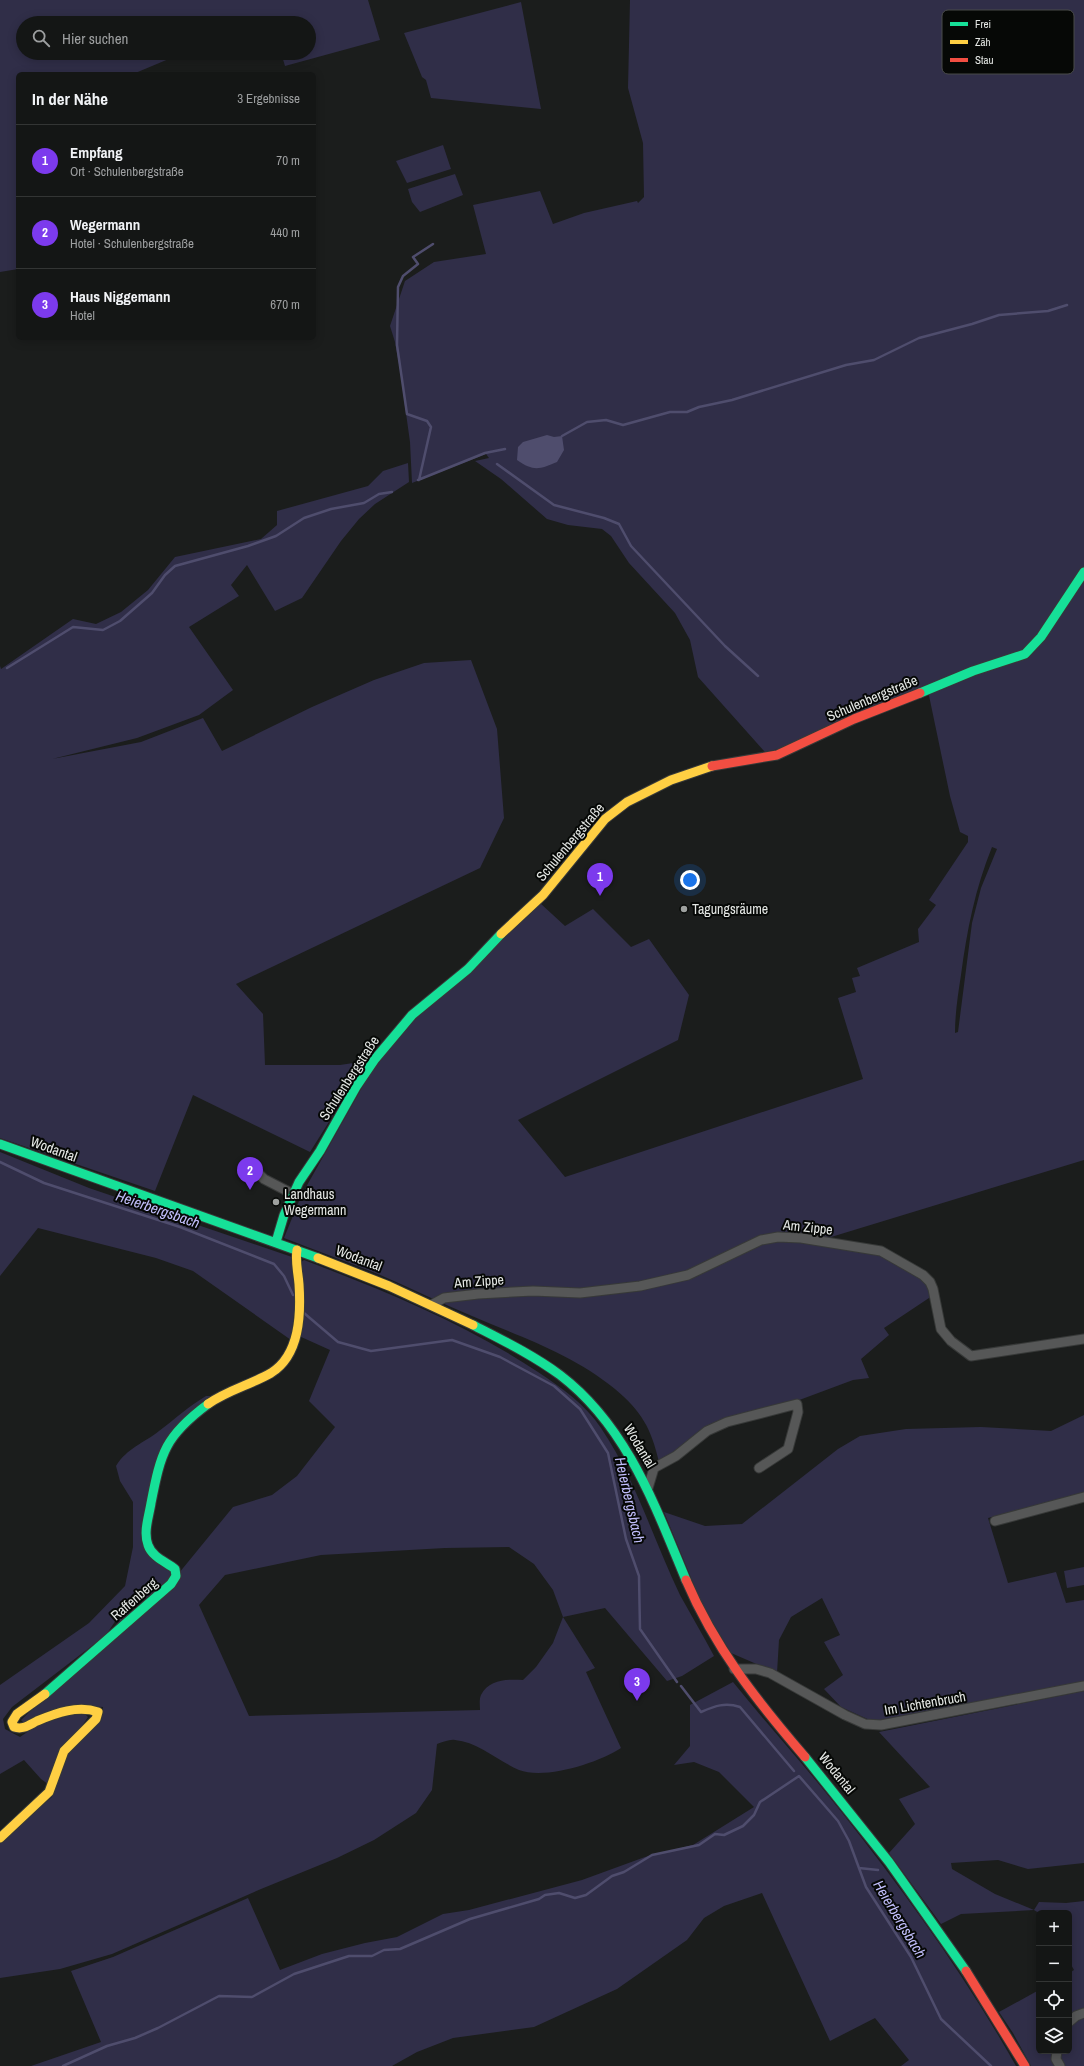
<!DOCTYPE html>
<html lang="de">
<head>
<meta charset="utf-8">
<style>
	:root { --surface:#141615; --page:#1d1f1e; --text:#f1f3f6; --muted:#9d9fa0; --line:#333534; --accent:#7c3aed }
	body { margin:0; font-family:"Archivo Narrow",sans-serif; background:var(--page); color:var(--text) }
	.controls { position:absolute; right:12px; bottom:12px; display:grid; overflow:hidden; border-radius:6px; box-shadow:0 2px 10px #0003 }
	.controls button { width:36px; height:36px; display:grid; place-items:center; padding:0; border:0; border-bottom:1px solid var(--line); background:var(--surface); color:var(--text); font:20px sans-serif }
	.you { position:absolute; left:690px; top:880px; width:14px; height:14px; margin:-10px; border:3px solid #fff; border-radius:50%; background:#1a73e8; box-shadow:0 0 0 6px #1a73e833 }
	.badge { display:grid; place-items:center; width:26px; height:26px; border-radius:50%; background:var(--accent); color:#fff; font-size:13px; font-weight:700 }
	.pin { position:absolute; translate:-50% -33px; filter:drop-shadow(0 1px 2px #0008) }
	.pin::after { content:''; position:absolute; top:21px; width:14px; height:12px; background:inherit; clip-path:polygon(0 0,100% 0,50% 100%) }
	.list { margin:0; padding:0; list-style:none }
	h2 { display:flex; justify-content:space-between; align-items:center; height:52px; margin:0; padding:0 16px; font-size:17px }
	h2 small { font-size:13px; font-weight:400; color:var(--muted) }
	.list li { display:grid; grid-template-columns:26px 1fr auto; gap:12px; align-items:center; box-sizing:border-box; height:72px; padding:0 16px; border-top:1px solid var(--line) }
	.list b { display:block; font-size:15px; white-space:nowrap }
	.list p { margin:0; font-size:13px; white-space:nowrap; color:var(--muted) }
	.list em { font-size:13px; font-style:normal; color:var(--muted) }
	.icon { flex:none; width:22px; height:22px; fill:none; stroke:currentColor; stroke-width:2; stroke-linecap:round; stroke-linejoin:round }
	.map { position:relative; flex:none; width:1084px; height:2066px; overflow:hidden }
	.search { position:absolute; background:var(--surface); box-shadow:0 2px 10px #0003; left:16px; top:16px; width:300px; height:44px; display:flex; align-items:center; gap:10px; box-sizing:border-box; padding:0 14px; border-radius:22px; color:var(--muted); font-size:15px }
	.panel { position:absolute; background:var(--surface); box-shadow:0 2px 10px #0003; left:16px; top:72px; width:300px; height:268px; border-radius:6px }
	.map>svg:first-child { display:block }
</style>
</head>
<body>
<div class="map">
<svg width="1084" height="2066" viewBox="0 0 1084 2066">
	<rect width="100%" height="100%" fill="#1b1d1c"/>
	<path fill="#302e48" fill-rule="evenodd" d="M0 0H368L380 40 285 66 281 53H309V23H270L269 20 262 23H23V53H183L133 74H18V269L0 272Z
		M630 0H1084V1160L818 1241C856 1248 886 1249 917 1275 925 1282 930 1285 932 1296L884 1328 889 1335 861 1359 869 1378 853 1380 794 1402 726 1419 659 1462C651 1428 642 1412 615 1389 573 1354 521 1337 472 1316 440 1303 409 1287 378 1274 347 1262 315 1250 284 1238L301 1196 378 1059 399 1033 540 903 565 926 593 909 631 947 649 939 689 995 678 1040 518 1120 565 1177 863 1079 838 998 856 992 852 978 860 976 857 968 919 942 918 929 936 905 929 900 968 842V836L960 832 950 796 927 686 793 746 765 752 698 677 690 640 675 613 629 563 611 536 602 529 568 525 547 519 501 479 475 461 489 458 486 454 412 483 410 442 400 370 395 342 390 326 405 281 434 262 486 254 473 205 540 191 553 224 584 213 637 201 638 203 644 197 643 143 628 88ZM992 847 997 849 981 888 972 923 958 1032 955 1033C955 1014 958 994 961 975 967 930 975 889 992 847Z
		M521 2 541 109 431 98 426 80 422 77 404 33Z
		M443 145 451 169 407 183 396 161Z
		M455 174 463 195 420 212 412 202 408 189Z
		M408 463 409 482 375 504 359 519 341 541 302 598 275 611 247 565 231 585 239 596 189 627 233 690 199 715 137 738 52 759 141 742 203 718 222 751 312 707 374 680 424 663 471 660 497 729 504 818 480 868 236 984 263 1014 265 1065H340L373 1060 349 1090 310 1152 193 1095 155 1191 0 1138V666L1 669 73 619 96 624 121 612 148 590 175 557 261 539 277 525V511L368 486 383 471Z
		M0 1152 89 1188 292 1257 297 1288 291 1340 193 1271 156 1258 38 1228 0 1276Z
		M304 1260C385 1291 466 1324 538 1372 562 1388 585 1404 601 1428 636 1480 653 1539 680 1595 691 1615 703 1635 714 1656L682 1676 667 1681 605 1608 563 1617 553 1590 534 1564 509 1547 445 1548 321 1555 225 1575 199 1605 249 1716 480 1710C480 1706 479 1699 481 1695 489 1679 508 1679 523 1680L536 1667 553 1643 563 1617 595 1668 586 1672 621 1748C598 1763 545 1780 519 1770 498 1761 478 1742 455 1740 450 1739 443 1742 437 1744L432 1790 416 1813 374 1840 337 1858 261 1889 112 1954 60 1969 0 1978V1841L52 1797 65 1757 101 1721 103 1707 70 1705 24 1723 21 1720 109 1636 120 1619 150 1599 179 1573 233 1507 272 1495 297 1476 335 1427 309 1401 330 1350 299 1336 300 1263Z
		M206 1396H215L171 1434 145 1545 176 1575 148 1597 118 1617 106 1635 12 1707 3 1719 5 1729 20 1737 39 1724 70 1715 85 1714 88 1717 62 1755 52 1787 41 1779 24 1760 0 1774V1685L89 1623 125 1586 133 1547V1502L120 1481 116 1466C127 1448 144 1443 159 1431 175 1419 189 1406 206 1396Z
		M1084 1415V1494L988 1518 1008 1583 1056 1572 1066 1603 1084 1600V1683L874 1722 841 1707 824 1689 843 1675 824 1642 840 1635 822 1598 791 1617 779 1640 777 1673 731 1653 703 1607 664 1512 705 1526 742 1524 838 1449 860 1436 906 1429 981 1427 1051 1431Z
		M1084 1567V1585L1067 1588 1064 1571Z
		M733 1682C769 1727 808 1769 843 1814 906 1894 966 1977 1016 2066H901L909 2060 875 2018 830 2041 762 1893 724 1906 704 1918 687 1940 617 1989 534 2027 453 2038 417 2052 392 2066H31L101 2042 71 1971 113 1957 248 1898 280 1970 322 1954 365 1943 397 1937 443 1914 469 1910 582 1880 645 1857 693 1845 754 1807 719 1772 694 1762 674 1765 690 1746V1705Z
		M1084 1691V1863L1028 1869 998 1860 951 1863 952 1869 995 1894 1034 1910 1039 1902 1066 1903 1084 1901V2011L1069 2018V1973L1074 1970 1069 1961V1913H1039L1034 1910 961 1914 941 1924 889 1853 915 1824 899 1799 930 1787 879 1732Z
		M1039 1990V2051H1054L1057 2066H1031L1013 2033 999 2012Z
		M1084 2016V2066H1062L1059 2059 1060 2051H1069V2025Z"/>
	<path fill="#4f4d6d" d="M547 435 554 437 562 436 564 450 557 462C540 469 534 472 517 460L518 447 523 442Z"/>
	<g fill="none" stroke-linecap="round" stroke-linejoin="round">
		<path stroke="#4f4d6d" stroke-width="2.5" d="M562 436 587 422 606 420 623 425 670 412H687L699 407 732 400 846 365 874 360 919 338 972 324 999 315 1048 311 1067 305
			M497 464 554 505 604 518 619 524 631 546 725 646 758 676
			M418 480 485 453 505 449
			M419 480 431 427 427 421 407 414 397 345 398 287 403 276 418 264 413 257 433 244
			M7 668 73 627 103 630 120 621 152 593 165 575 175 566 248 546 276 536 304 518 331 509 364 503 379 494 392 492
			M0 1162 44 1183 180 1227 274 1264 284 1276 293 1295
			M304 1313 338 1342 371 1351 452 1340 500 1357 554 1386 580 1409 608 1453 626 1539 639 1576 640 1629 677 1682
			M681 1686 701 1712C715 1706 725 1702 740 1707L794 1771
			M859 1868 878 1870
			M63 2066 107 2046 135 2038 158 2028 219 1996 252 1997 294 1974 349 1956H372L384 1950 400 1949 470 1919 539 1899 545 1895 559 1893 575 1898 586 1895 612 1876 624 1872 652 1855 699 1845 715 1834 724 1835 743 1826 754 1815 760 1802 799 1776 838 1821 849 1841 866 1887 911 1957 941 2019 991 2066"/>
		<defs>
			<path id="street" d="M253 1168 264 1179 293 1194
				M433 1304 444 1298 478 1294 533 1291 580 1293 640 1286 688 1275 761 1240 778 1237 801 1238 881 1251 923 1275 930 1282 933 1289 941 1329 951 1341 971 1356 1084 1339
				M648 1488 654 1468 676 1456 707 1431 727 1422 797 1404 798 1412 788 1449 759 1468
				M995 1521 1084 1497
				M734 1669H756L770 1673 845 1715 865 1724 881 1725 1084 1686
				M1069 2022 1076 2016 1084 2013
				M1057 2051 1056 2059 1060 2066"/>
			<path id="fast" d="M920 693 973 671 1025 654 1041 637 1084 572
				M0 1144 318 1258
				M276 1242 284 1215 299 1182 320 1151 356 1087 375 1059 412 1015 468 969 501 934
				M473 1325C502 1340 533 1355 560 1375 627 1426 655 1506 686 1580
				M45 1694 171 1584 176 1576 175 1569C166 1562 152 1557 148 1545 143 1532 149 1516 151 1503 161 1452 165 1436 208 1404
				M805 1757 889 1862 966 1971"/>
			<path id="slow" d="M501 934 543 895 605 819 627 802 671 780 712 766
				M318 1258 389 1286 473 1325
				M208 1404C228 1390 250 1385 271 1373 300 1355 301 1314 299 1284 298 1272 295 1261 297 1250
				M0 1838 49 1792 64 1751 96 1719 98 1712C78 1705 56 1713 37 1721 29 1725 23 1730 14 1727L12 1722 17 1714 45 1694"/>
			<path id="jam" d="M712 766 777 755 854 719 920 693
				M686 1580C715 1648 757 1701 805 1757
				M966 1971 1025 2066"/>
		</defs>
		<use href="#street" stroke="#373938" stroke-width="11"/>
		<use href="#fast" stroke="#373938" stroke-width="11"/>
		<use href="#slow" stroke="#373938" stroke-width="11"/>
		<use href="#jam" stroke="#373938" stroke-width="11"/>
		<use href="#street" stroke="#565757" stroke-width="9"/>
		<use href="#fast" stroke="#16e098" stroke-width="9"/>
		<use href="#slow" stroke="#ffcf43" stroke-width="9"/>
		<use href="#jam" stroke="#f24e42" stroke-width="9"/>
	</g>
	<g fill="#9ea19f" stroke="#060806" stroke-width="1.5">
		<circle cx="684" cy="909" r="4"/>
		<circle cx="276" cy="1202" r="4"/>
	</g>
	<g text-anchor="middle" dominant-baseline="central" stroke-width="4" stroke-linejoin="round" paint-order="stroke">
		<g font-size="14" fill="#e5e8e5" stroke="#060806">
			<text transform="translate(872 698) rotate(-23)">Schulenbergstraße</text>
			<text transform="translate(570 842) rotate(-50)">Schulenbergstraße</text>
			<text transform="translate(349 1078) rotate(-57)">Schulenbergstraße</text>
			<text transform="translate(54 1149) rotate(20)">Wodantal</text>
			<text transform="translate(808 1227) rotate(6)">Am Zippe</text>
			<text transform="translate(359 1258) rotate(21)">Wodantal</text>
			<text transform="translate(479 1281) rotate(-4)">Am Zippe</text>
			<text transform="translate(640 1446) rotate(59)">Wodantal</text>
			<text transform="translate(134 1599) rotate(-41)">Raffenberg</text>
			<text transform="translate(925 1703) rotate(-10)">Im Lichtenbruch</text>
			<text transform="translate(837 1773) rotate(51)">Wodantal</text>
		</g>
		<g font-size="14" fill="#e5e8e5" stroke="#060806" text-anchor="start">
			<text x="692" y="909">Tagungsräume</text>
			<text x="284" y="1194">Landhaus<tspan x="284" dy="16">Wegermann</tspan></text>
		</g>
		<g font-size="15" font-style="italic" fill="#c0bdfa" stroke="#060806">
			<text transform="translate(158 1209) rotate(19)">Heierbergsbach</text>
			<text transform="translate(630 1500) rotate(77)">Heierbergsbach</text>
			<text transform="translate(900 1919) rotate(59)">Heierbergsbach</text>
		</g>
	</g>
	<rect x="942" y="10" width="132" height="64" rx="6" fill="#060806" stroke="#494b49" stroke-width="1"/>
	<rect x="950" y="22" width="18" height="4" fill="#16e098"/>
	<rect x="950" y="40" width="18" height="4" fill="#ffcf43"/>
	<rect x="950" y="58" width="18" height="4" fill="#f24e42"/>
	<g font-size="11" fill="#e5e8e5">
		<text x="975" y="28">Frei</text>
		<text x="975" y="46">Zäh</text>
		<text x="975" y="64">Stau</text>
	</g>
</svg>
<div class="controls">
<button>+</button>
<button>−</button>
<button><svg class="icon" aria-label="locate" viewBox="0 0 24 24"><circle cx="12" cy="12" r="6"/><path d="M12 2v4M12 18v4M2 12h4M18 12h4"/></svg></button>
<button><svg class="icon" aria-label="layers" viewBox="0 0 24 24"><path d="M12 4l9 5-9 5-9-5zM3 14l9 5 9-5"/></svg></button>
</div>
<div class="you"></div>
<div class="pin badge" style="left:600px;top:896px">1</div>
<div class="pin badge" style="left:250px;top:1190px">2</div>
<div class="pin badge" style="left:637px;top:1701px">3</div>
<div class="search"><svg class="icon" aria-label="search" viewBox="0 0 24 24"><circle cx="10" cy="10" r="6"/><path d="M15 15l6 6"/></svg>Hier suchen</div>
<section class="panel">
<h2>In der Nähe<small>3 Ergebnisse</small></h2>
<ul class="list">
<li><span class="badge">1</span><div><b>Empfang</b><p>Ort · Schulenbergstraße</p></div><em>70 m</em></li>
<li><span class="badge">2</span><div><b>Wegermann</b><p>Hotel · Schulenbergstraße</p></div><em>440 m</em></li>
<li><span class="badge">3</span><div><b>Haus Niggemann</b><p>Hotel</p></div><em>670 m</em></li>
</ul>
</section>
</div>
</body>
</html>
